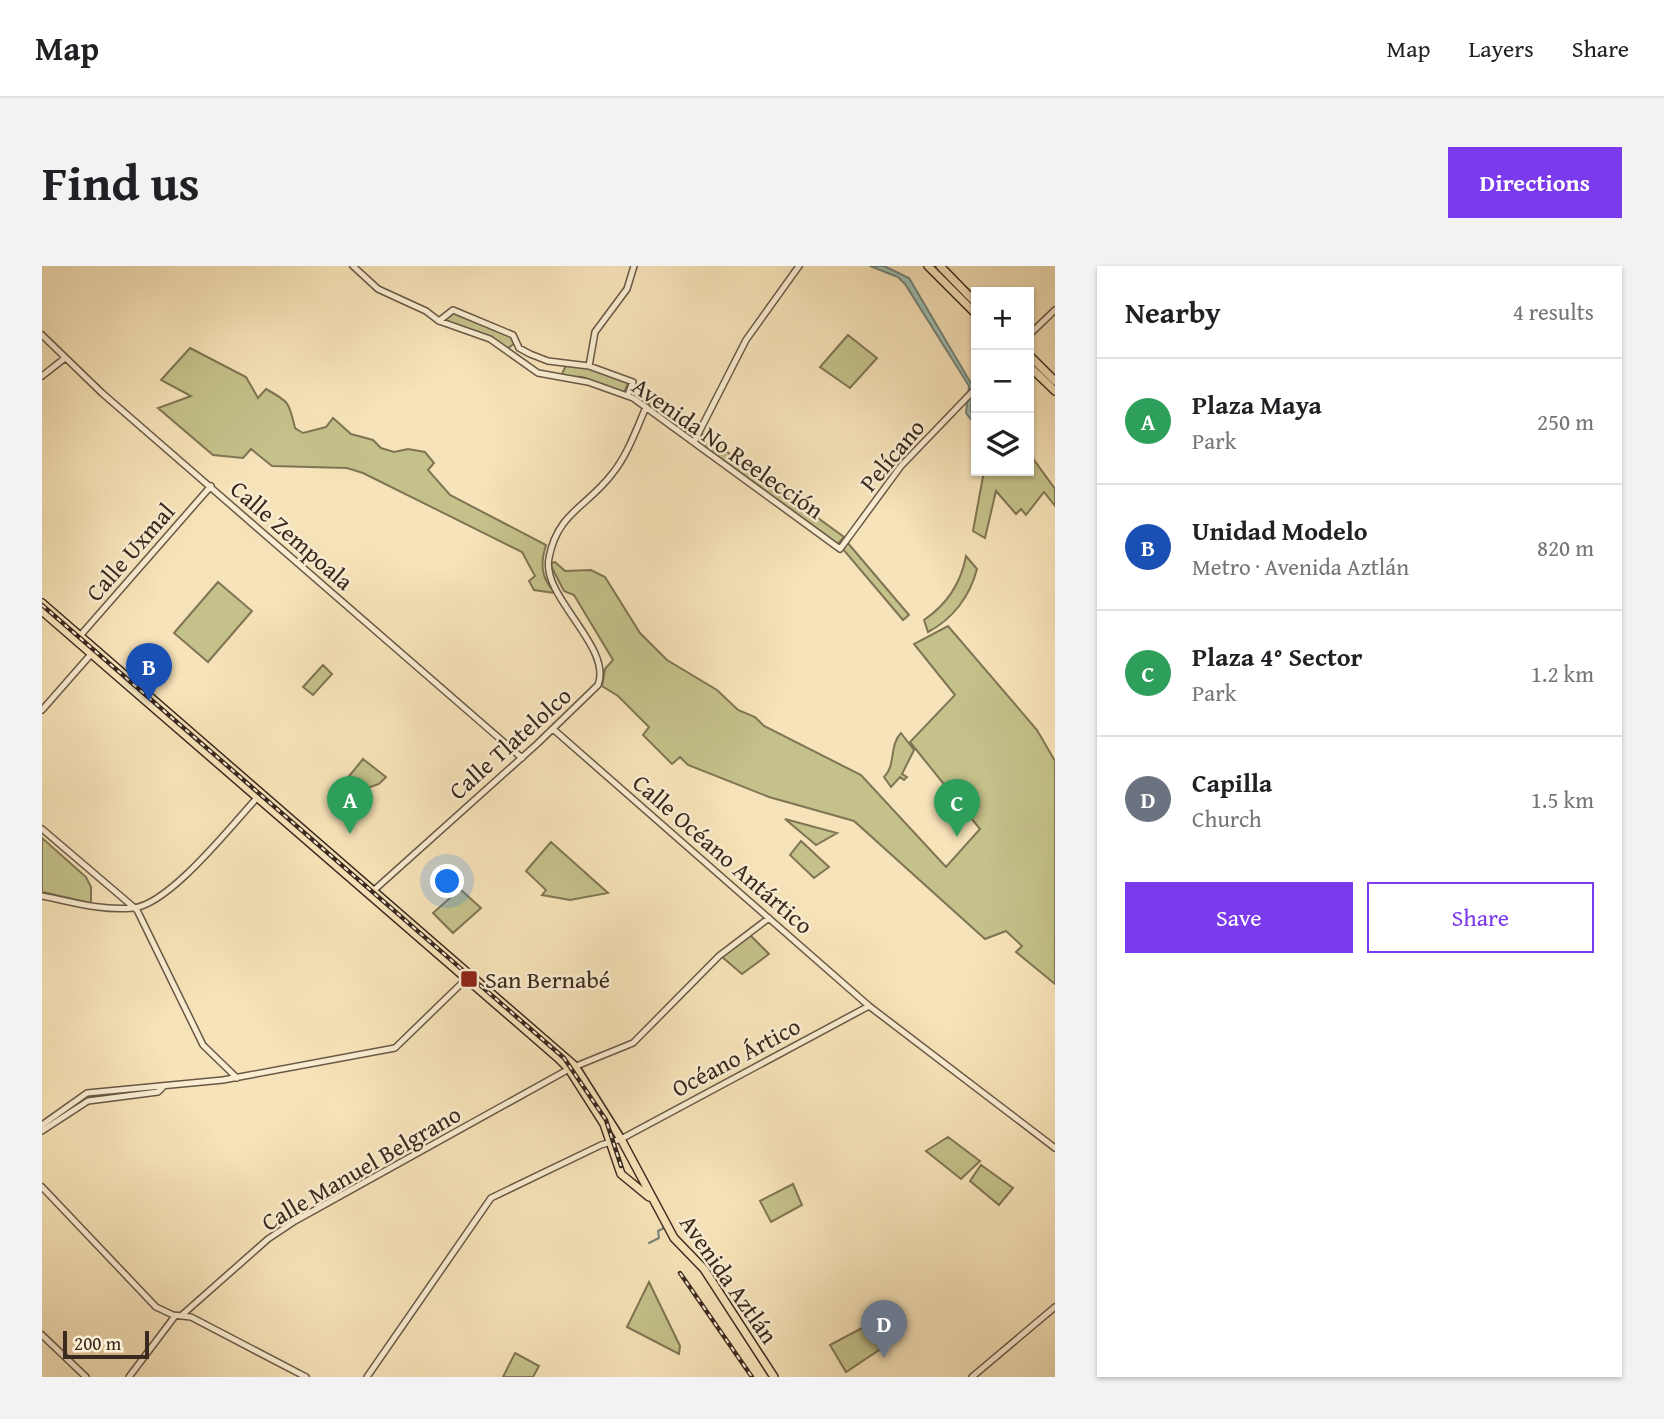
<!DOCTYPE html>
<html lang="en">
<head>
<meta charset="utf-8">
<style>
	:root { --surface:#fff; --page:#f2f2f2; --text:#202124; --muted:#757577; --line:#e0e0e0; --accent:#7c3aed }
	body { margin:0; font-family:"Gentium Book Plus",serif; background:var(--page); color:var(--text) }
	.controls { position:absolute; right:21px; top:21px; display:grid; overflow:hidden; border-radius:0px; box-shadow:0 2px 5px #0004 }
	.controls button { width:63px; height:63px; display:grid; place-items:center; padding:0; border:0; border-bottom:2px solid var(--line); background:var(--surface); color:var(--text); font:35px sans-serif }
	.scale { position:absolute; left:21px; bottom:18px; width:86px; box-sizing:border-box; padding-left:7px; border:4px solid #3a291f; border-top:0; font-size:19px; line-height:24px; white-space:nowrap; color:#3a291f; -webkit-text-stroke:5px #faedd2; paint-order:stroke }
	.you { position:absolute; left:406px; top:616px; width:24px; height:24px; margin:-18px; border:5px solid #fff; border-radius:50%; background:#1a73e8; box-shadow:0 0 0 10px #1a73e833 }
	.badge { display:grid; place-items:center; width:46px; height:46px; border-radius:50%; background:var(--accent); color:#fff; font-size:23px; font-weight:700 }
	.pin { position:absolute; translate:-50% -58px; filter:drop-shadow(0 2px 4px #0008) }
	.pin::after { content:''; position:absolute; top:37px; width:24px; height:21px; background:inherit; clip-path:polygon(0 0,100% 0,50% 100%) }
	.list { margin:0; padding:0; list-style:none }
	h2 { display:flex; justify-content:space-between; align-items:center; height:91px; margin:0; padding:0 28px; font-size:30px }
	h2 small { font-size:23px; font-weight:400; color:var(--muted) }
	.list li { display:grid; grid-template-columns:46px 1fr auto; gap:21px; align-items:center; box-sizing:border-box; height:126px; padding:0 28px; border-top:2px solid var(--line) }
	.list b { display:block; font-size:26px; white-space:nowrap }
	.list p { margin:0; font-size:23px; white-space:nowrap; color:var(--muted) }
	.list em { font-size:23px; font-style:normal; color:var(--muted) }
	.actions { display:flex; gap:14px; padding:21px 28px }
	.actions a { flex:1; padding:16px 0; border:2px solid var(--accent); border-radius:0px; text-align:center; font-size:24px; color:var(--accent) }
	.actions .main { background:var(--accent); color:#fff }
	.icon { flex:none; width:38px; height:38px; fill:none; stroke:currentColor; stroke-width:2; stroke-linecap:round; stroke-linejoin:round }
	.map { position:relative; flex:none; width:1013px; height:1111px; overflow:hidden; border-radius:0px }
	header { display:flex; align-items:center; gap:42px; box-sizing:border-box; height:98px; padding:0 35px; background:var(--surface); border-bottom:2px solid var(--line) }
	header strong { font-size:33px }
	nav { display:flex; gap:38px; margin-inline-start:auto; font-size:24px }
	.intro { display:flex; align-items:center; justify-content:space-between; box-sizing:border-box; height:168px; padding:0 42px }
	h1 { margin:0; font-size:49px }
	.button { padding:18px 32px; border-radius:0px; background:var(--accent); color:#fff; font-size:24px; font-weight:700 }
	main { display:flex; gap:42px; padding:0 42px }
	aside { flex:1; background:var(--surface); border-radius:0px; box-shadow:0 2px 5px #0004 }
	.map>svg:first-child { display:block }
</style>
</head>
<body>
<header>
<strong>Map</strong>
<nav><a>Map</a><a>Layers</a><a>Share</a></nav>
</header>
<div class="intro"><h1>Find us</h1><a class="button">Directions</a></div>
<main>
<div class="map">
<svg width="1013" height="1111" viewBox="0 0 1013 1111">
	<rect width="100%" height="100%" fill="#f7e3b9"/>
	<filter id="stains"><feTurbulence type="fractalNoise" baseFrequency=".00286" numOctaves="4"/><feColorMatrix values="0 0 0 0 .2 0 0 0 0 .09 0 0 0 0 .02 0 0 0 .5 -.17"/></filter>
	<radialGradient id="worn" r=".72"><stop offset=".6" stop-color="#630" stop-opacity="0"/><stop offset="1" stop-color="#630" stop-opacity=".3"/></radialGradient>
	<path fill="#c4c18a" stroke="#7f7554" stroke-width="2" d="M411 46 470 71 473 77 465 83 402 54Z
		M806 69 835 92 808 122 778 101Z
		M148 82 204 111 216 132 224 123C248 136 247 137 253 162L261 167 284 161 291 152 309 168 331 174 339 182 352 186 366 183 383 186 392 197 386 204 408 229 504 279C498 298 499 312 513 327L492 324 487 315 493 310 480 286 321 207 305 202 230 200 209 183 201 192 171 189 116 142 149 130 119 114Z
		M525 97 545 100 586 117 582 127 540 111 519 110Z
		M610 132 653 163 649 171 606 139Z
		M658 166 802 271 796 278 653 174Z
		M987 187 1013 223V240L1002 226 984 249 979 243 974 248 954 225 943 272 931 265 942 205H987Z
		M805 276 867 349 861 354 800 282Z
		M924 290 935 303C928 330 911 353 886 366L882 354C904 339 919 317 924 290Z
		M513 296 523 305 549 304 563 311 598 367 625 394 675 424 696 444 713 451 722 460 819 509 904 601 938 563 868 476 913 429 872 378 906 360 995 464 1013 495V718L974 686 980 680 964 665 943 673 812 555 727 531 646 499 638 491 630 498 601 469 607 461 576 430 560 420 563 403 571 394 532 329 522 325 508 298Z
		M176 316 210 345 166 396 132 367Z
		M281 399 290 408 271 429 261 421Z
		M859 467 872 484 860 508 865 511 862 514 858 511 849 521 842 511C854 500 847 479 859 467Z
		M321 493 344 511 337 518 323 523 304 514Z
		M743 553 795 567 774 579Z
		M0 572 44 611 49 621V637L0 626Z
		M759 575 787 601 772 612 748 589Z
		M509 576 566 627 528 634 500 629 504 624 484 605Z
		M418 623 439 642 411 667 391 647Z
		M707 668 727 688 700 708 679 690Z
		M906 871 938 895 919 913 884 885Z
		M939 899 971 922 957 939 928 915Z
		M751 918 760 939 729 956 718 935Z
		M607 1016 638 1080 637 1088 585 1061Z
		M820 1062 840 1082 804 1106 788 1079Z
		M473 1087 497 1100 491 1111H461Z"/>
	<path fill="#9dbeb1" stroke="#758277" stroke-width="2" d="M828 0H842L867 12 930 119 929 146 934 153V160L924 147 927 120 863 18 856 11Z"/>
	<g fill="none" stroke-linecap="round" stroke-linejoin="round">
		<path stroke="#758277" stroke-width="2" d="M607 977 617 972 616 965 622 962"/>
		<defs>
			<path id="minor" d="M311 0 336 23 384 45 397 55 448 73 496 107 546 116 591 132 798 283 859 200 934 122
				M397 55 411 44 471 69 477 82 488 88 506 95 547 100 591 116 586 129
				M0 69 60 127 480 492
				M987 69 1013 44
				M547 100 553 66 585 23 592 0
				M0 110 23 92
				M652 176 704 74 757 0
				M37 371 169 220
				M0 444 51 386
				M511 463 827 740 1013 882
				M0 563 95 644 161 779 195 812
				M330 626 495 478 556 419C571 381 499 331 507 292 515 247 546 240 570 208 585 190 595 162 604 141
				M0 630C30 636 60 645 91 642 127 639 189 560 214 533
				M0 859 45 827 181 814 353 782 423 714
				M0 865 46 835 116 826 121 821
				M0 921 114 1041 131 1049 149 1051 264 1111
				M140 1049 226 973 253 955 527 803 591 777 677 690 727 652
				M0 1069 44 1111
				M87 1111 133 1050
				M325 1111 449 932 559 879 579 873 827 740
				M930 1111 1013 1041"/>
			<path id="major" d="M886 0 934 48
				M898 0 934 37
				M987 89 1013 115
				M987 100 1013 125
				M0 337 533 800 579 873 632 972 662 1003 732 1111
				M0 345 516 792 527 803 562 858 579 908 607 931"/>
		</defs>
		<use href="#minor" stroke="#695846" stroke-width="8"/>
		<use href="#major" stroke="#3a291f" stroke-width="10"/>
		<use href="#minor" stroke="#faedd2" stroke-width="5"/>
		<use href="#major" stroke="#f7e3b9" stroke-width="7"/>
		<defs>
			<path id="rail" d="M0 339 522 792 564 854 579 900
				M638 1007 710 1111"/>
		</defs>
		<use href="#rail" stroke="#3a291f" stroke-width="4.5"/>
		<use href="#rail" stroke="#faedd2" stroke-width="2" stroke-dasharray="5" stroke-linecap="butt"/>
	</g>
	<rect fill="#8f2418" stroke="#faedd2" stroke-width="2.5" x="418" y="704" width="18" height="18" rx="3.5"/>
	<g text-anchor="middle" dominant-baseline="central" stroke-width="5" stroke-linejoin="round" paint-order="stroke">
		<g font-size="24" fill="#3a291f" stroke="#faedd2">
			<text transform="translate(686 182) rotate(35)">Avenida No Reelección</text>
			<text transform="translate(850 189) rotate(-50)">Pelícano</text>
			<text transform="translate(250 269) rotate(41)">Calle Zempoala</text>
			<text transform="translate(88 286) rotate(-49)">Calle Uxmal</text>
			<text transform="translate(468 477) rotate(-42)">Calle Tlatelolco</text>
			<text transform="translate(681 588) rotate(41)">Calle Océano Antártico</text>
			<text transform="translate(694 791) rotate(-28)">Océano Ártico</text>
			<text transform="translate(319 902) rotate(-30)">Calle Manuel Belgrano</text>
			<text transform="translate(687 1013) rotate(55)">Avenida Aztlán</text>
		</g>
		<g font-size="24" fill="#3a291f" stroke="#faedd2" text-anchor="start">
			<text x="443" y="713">San Bernabé</text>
		</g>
	</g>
	<rect width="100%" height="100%" filter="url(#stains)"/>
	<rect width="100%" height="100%" fill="url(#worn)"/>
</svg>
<div class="controls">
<button>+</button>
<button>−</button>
<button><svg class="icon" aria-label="layers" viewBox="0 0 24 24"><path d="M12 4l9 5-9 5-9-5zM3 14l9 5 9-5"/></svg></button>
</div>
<div class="scale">200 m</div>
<div class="you"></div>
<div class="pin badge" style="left:308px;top:568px;background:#2e9e5b">A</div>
<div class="pin badge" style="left:107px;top:435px;background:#1a4fb4">B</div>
<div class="pin badge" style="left:915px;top:571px;background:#2e9e5b">C</div>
<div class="pin badge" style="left:842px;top:1092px;background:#6b7280">D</div>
</div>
<aside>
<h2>Nearby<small>4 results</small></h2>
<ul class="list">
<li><span class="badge" style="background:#2e9e5b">A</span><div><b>Plaza Maya</b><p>Park</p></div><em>250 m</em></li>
<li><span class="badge" style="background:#1a4fb4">B</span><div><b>Unidad Modelo</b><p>Metro · Avenida Aztlán</p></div><em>820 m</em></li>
<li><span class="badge" style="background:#2e9e5b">C</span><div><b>Plaza 4° Sector</b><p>Park</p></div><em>1.2 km</em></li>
<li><span class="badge" style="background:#6b7280">D</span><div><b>Capilla</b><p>Church</p></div><em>1.5 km</em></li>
</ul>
<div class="actions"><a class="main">Save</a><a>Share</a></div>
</aside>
</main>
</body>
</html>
